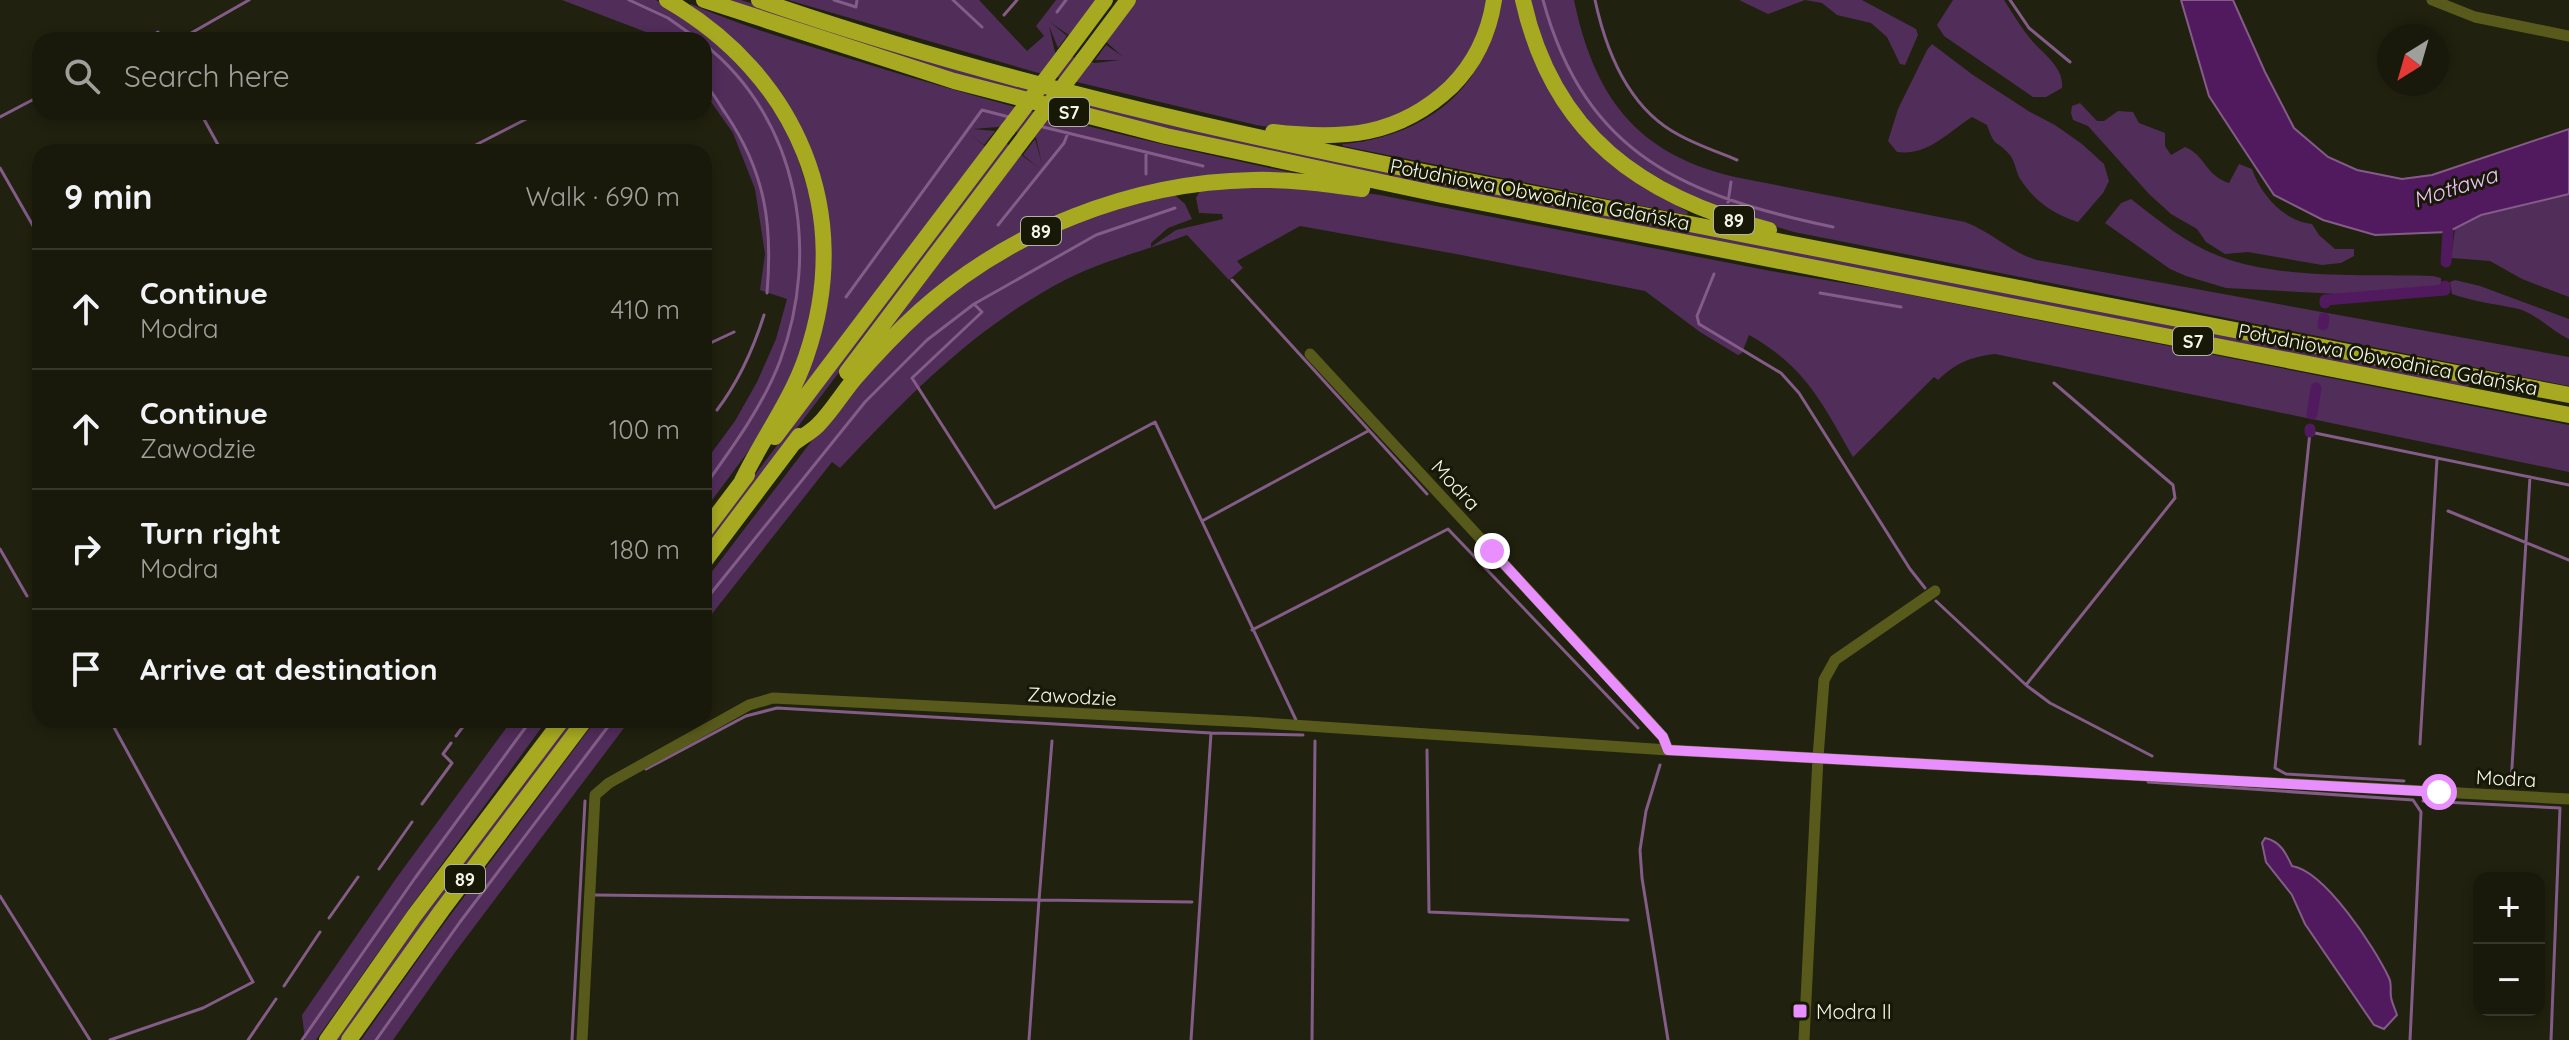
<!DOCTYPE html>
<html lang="en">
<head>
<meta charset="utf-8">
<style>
	:root { --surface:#18190a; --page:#212213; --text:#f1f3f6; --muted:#9fa09c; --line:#36382b }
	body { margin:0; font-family:Quicksand,sans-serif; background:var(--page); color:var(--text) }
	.controls { position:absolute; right:24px; bottom:24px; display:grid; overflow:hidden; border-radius:16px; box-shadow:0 4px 12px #0003 }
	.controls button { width:72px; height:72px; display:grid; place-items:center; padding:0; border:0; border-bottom:2px solid var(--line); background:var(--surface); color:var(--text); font:40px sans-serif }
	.compass { position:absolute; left:2377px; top:24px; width:72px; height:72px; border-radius:50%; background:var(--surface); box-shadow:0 4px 12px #0003; rotate:217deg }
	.stop { position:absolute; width:24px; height:24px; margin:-18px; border:6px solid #e88eff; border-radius:50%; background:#fff }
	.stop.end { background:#e88eff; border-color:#fff; box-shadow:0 2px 8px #0008 }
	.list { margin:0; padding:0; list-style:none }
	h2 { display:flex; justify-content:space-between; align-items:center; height:104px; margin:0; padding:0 32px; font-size:34px }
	h2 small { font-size:26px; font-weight:400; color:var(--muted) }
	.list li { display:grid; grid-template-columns:52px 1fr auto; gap:24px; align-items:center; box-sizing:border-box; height:120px; padding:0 32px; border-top:2px solid var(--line) }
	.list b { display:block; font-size:30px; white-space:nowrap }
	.list p { margin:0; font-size:26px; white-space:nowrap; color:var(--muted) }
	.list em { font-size:26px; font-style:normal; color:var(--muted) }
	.icon { flex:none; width:44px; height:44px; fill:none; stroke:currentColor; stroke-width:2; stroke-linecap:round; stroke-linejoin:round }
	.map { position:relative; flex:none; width:2569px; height:1040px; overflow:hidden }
	.search { position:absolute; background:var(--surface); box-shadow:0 4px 12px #0003; left:32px; top:32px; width:680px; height:88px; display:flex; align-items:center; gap:20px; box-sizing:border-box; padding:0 28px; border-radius:24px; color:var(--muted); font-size:30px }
	.panel { position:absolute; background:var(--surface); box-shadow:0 4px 12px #0003; left:32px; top:144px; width:680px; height:584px; border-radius:24px }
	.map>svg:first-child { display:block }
</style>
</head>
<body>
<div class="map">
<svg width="2569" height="1040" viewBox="0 0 2569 1040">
	<rect width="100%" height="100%" fill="#20210e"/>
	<path fill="#512d5a" d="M562 0H656L688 18 741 62 790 134 814 209 818 284 796 372 750 449 704 511V463L735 421 757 382 776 339 787 299 760 290 765 254 755 189 733 133 704 92V40H659V37Z
		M724 0H741L951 67 2469 382 2468 389 1433 187 1190 135 949 73Z
		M788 0H979L1027 51 1044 36 1036 26 1056 0H1098L1070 36 1050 22 1067 36 1058 48 1049 26 1055 52 1095 63 1120 60H1095L1106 45 1122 56 1105 41 1136 0H1487L1480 31 1460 68 1433 96 1381 125 1285 130 1256 125 1035 72Z
		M1501 0H1517L1522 19 1607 160 1637 183 1688 212 1687 215 1343 146 1342 144C1398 140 1456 112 1481 60 1490 42 1495 19 1501 0Z
		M1530 0H1574C1594 96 1636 154 1735 177L1965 222C1992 232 2011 253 2037 260L2569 357V386L1794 232 1712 208 1627 160 1589 123 1566 91 1547 54Z
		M1739 0H1862L1916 29 1918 35 1905 65 1900 64 1887 37 1871 23 1837 15 1822 3 1805 0 1768 14Z
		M1953 0H2004C2013 14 2022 29 2033 42 2045 55 2064 68 2062 88L2046 97H2033L1944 36 1937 25Z
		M691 4C746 28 806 45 864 63 1005 107 1149 143 1294 173L1078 210 884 334 1020 154 1039 168 1023 155 1035 139 1042 164 1036 138 998 127 973 129 995 131 984 145 968 133 986 147 787 412 825 304 801 137 689 7Z
		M1932 44 1973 75 2030 112 2055 125 2082 144 2104 164 2109 181 2103 193 2078 222C2052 214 2033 200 2019 177 2016 170 2014 159 2009 154 1996 139 1995 149 1987 125L1972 117C1947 133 1928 156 1897 152L1888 141 1898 109 1927 50Z
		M2080 103 2097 121H2104L2118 111 2133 112 2139 123 2165 133V146L2171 155 2185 147C2206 156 2205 175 2229 183L2239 164 2252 169C2261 195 2284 221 2312 224L2319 235 2335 249H2354V256L2341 263 2322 265 2248 252 2225 254 2206 242 2197 229 2171 214 2149 194 2088 126 2073 120 2071 113 2072 106Z
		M1006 143 1010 146 704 551V542Z
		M1232 186 1336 189 1380 195 1771 271 1880 289 2569 425V472L1995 354C1970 357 1956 363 1938 380L1934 377 1853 457C1822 403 1806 367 1749 335L1742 353 1738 355 1700 332 1645 291 1456 254 1300 226 1237 261 1243 268 1229 280 1187 235C1150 249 1099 262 1065 280 975 327 909 395 840 468L832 462 704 624V582L845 397 927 311 1007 254 1094 214 1175 195 1185 204 1192 219 1168 228 1151 243V247L1176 230 1223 219 1222 214 1199 213 1196 198 1200 191Z
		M2569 194V297L2522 279 2490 261 2451 258 2455 229 2481 215Z
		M2131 199C2158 220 2187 244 2219 256 2279 280 2368 274 2433 276L2441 278V283L2437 288 2430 289 2338 294 2226 288 2186 276 2170 269 2105 223 2121 203Z
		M2455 280 2480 286 2569 319V339C2551 331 2534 311 2514 308 2494 304 2472 301 2452 294L2450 282Z
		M512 720H547L409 909 316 1040H305L302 1015 395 880Z
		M570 720H577L342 1040H335L392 958Z
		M596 720H630L456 951 393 1040H361L434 937Z"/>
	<path fill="#521a5e" stroke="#835c88" stroke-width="2" d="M2181 0H2233L2265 72 2294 128 2328 157 2357 170 2402 179 2432 175 2569 129V194L2481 215 2448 232 2375 235 2323 220 2274 195 2239 142 2209 96Z
		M2265 838C2280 841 2286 853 2292 866 2325 871 2375 948 2389 978 2392 984 2390 990 2391 997 2392 1003 2395 1009 2397 1015L2384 1029 2374 1025 2305 924 2292 895 2266 862 2262 843Z"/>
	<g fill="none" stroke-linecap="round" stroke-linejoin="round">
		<path stroke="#835c88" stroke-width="3" d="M629 0 668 18 699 40
			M834 0 856 7 857 0
			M953 0 982 27
			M1543 0C1586 157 1687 196 1833 227
			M1595 0C1606 51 1629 109 1679 135 1697 145 1718 152 1737 160
			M2010 0 2029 28 2070 62
			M1057 12 1066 0
			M1004 15 1017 0
			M186 36 249 0
			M143 40 158 32
			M704 44C799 119 821 251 780 361 763 406 732 448 704 487
			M704 83C713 92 719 104 726 114 765 172 773 224 767 293
			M200 112 222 152
			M0 117 40 96
			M1039 126 1203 166
			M462 152 540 112
			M0 168 40 238
			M1146 174V154
			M1728 202 1731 182
			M998 225 1064 143 1068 133
			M1714 274 1697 316 1699 324 1781 373 1799 393 1910 569 1925 588
			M1232 280 1427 494
			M1820 293 1901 307
			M846 297 982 110 1009 117
			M974 304 982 312 912 378 995 508 1155 422 1296 720
			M704 346 734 332
			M717 410C739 381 753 350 764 315
			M704 429 708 423
			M2448 511 2569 560
			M1202 521 1368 431
			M0 549 27 596
			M39 590 40 591
			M1936 601 2026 685 2050 703 2152 756
			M704 602 865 402 927 340 974 304 1096 235 1175 208
			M1252 630 1448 529 1638 728
			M2026 685 2175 498 2173 485 2054 383
			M110 720 253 982 203 1008 110 1040
			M490 720 495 724
			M456 736 468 720
			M2420 744 2437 459
			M1427 750 1429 912 1628 920
			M1660 765 1646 811 1640 850 1642 878 1668 1040
			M646 769 746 716 777 708 1211 733
			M2404 781 2286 774 2275 768 2310 432 2569 485
			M2148 782 2413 800 2421 812 2410 1040
			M2511 783 2530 477
			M2423 801 2560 808 2551 1040
			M422 804 452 763 443 754 451 743
			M379 869 412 822
			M595 895 1039 900 1052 741
			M0 896 90 1040
			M329 918 358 877
			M284 986 320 932
			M248 1040 276 999
			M302 1040 415 878 531 720
			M376 1040 460 922 613 720
			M572 1040 585 801
			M1029 1040 1039 900 1192 902
			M1191 1040 1211 733 1303 735
			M1312 1040 1315 741"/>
		<path stroke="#521a5e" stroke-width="11" d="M2446 262 2448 232
			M2325 303V300L2445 290V286
			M2323 325 2324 318
			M2312 414 2316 388
			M2310 432V429"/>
		<path stroke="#585a1c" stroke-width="11" d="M2432 0 2475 17 2569 36
			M1310 354 1636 707 1663 737 1668 750
			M582 1040 595 795 609 783 749 705 773 698 1249 722 1668 750 2569 799
			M1804 1040 1818 757 1824 680 1835 660 1935 591"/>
		<path stroke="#a7aa20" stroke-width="16" d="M667 0C797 75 856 212 806 357 791 401 762 439 742 481
			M704 0 954 81 1166 136 1442 195 2569 415
			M759 0C1050 101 1352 159 1654 217 1959 277 2264 336 2569 395
			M1523 0C1553 135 1642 197 1769 230
			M1064 55 1105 0
			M1083 60 1128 0
			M1273 132C1342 140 1398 137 1451 87 1475 63 1489 33 1494 0
			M847 372 1027 134
			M775 437 1008 129
			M794 443C802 437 811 432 818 425 832 411 843 392 856 377 876 354 897 332 920 311 1009 231 1132 182 1253 180 1290 179 1326 184 1362 189
			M704 532 747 475
			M704 562 799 436
			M327 1040 414 916 562 720
			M349 1040 442 910 585 720"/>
		<path stroke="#a7aa20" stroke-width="16" d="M1008 129 1064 55
			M1027 134 1083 60"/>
	</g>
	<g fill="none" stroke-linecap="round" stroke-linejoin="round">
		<path stroke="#e88eff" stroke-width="10" d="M1492 551 1663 737 1668 750 2439 792"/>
	</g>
	<rect fill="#e88eff" stroke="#171805" stroke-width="3" x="1792" y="1003" width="16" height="16" rx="4"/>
	<g text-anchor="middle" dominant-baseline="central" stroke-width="6" stroke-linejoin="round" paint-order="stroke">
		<g fill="#171805" stroke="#b2b3a5" stroke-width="2">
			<rect x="1049" y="98" width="40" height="28" rx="6"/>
			<rect x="1714" y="206" width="40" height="28" rx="6"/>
			<rect x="1021" y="217" width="40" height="28" rx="6"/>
			<rect x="2173" y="327" width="40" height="28" rx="6"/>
			<rect x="445" y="865" width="40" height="28" rx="6"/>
		</g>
		<g font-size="18" font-weight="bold" fill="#f5f6ea">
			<text x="1069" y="112">S7</text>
			<text x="1734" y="220">89</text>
			<text x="1041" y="231">89</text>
			<text x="2193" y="341">S7</text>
			<text x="465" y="879">89</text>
		</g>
		<g font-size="20" fill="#f5f6ea" stroke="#171805">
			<text transform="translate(1540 194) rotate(11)">Południowa Obwodnica Gdańska</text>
			<text transform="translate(2388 359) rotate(11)">Południowa Obwodnica Gdańska</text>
			<text transform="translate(1456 485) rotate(47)">Modra</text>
			<text transform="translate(1072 696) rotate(3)">Zawodzie</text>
			<text transform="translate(2506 778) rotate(3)">Modra</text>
		</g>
		<g font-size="20" fill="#f5f6ea" stroke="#171805" text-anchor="start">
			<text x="1816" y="1011">Modra II</text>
		</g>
		<g font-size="22" font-style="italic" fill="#eec0fa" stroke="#171805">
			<text transform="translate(2455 187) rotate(-18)">Motława</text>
		</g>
	</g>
</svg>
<div class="controls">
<button>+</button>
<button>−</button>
</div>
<svg class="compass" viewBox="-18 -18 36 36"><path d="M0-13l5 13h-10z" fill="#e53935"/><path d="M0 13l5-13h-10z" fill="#9fa09c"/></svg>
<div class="stop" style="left:2439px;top:792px"></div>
<div class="stop end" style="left:1492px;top:551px"></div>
<div class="search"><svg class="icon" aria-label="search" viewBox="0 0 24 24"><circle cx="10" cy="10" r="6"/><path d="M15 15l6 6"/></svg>Search here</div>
<section class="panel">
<h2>9 min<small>Walk · 690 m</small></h2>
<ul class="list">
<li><svg class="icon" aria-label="ahead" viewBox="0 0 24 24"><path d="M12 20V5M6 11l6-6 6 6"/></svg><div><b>Continue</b><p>Modra</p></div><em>410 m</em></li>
<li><svg class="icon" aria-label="ahead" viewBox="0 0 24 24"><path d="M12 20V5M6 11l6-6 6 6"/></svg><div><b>Continue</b><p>Zawodzie</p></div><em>100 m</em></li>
<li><svg class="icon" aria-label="right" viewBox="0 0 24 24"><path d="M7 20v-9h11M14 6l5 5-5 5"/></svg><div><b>Turn right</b><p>Modra</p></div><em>180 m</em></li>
<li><svg class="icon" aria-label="arrive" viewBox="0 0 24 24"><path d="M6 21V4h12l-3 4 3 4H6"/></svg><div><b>Arrive at destination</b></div></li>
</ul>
</section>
</div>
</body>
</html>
